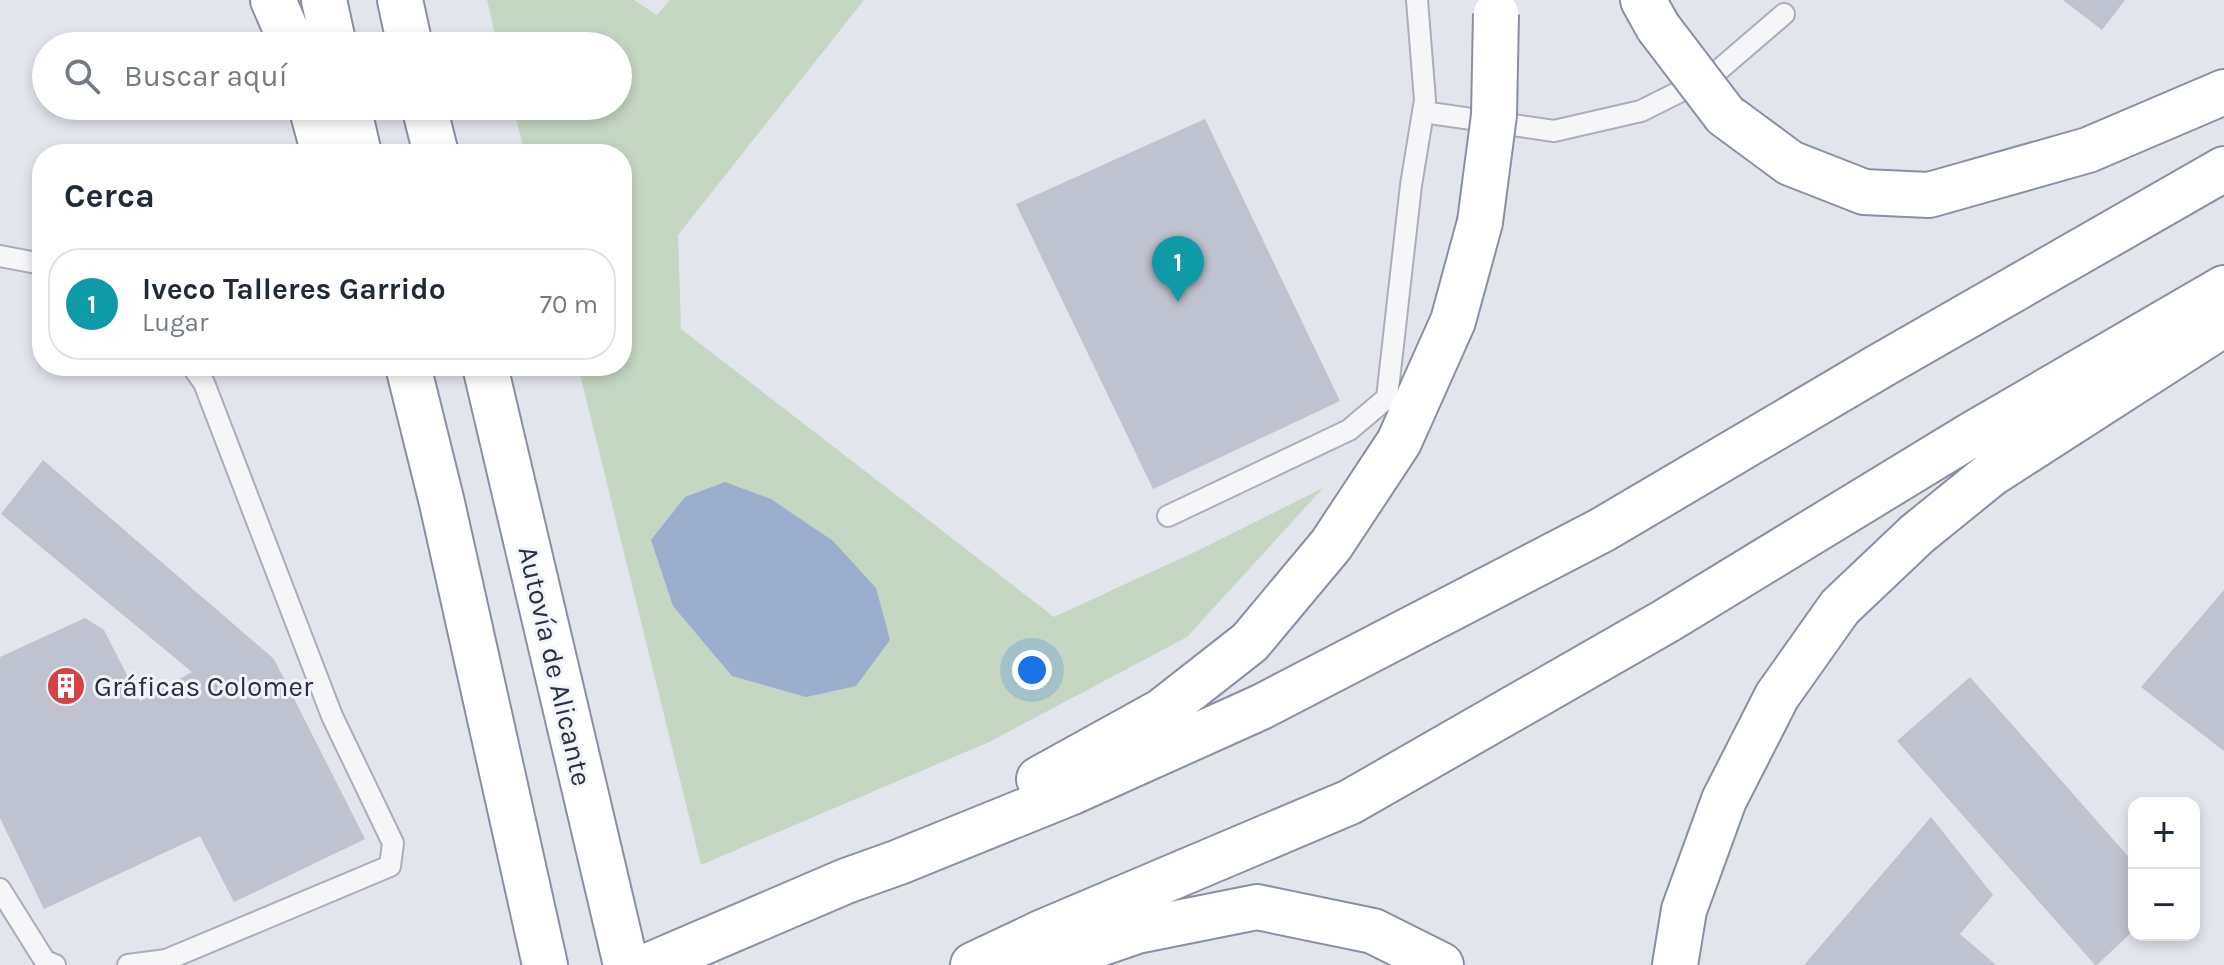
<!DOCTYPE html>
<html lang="es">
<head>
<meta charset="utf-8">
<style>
	:root { --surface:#fff; --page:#f2f2f3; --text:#1f2937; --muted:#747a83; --line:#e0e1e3; --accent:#0b8043 }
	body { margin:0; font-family:Karla,sans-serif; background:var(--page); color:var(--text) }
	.controls { position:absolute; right:24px; bottom:24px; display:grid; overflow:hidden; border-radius:16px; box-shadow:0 4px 12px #0003 }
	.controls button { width:72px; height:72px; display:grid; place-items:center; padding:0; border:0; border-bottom:2px solid var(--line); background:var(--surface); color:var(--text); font:40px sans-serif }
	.you { position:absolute; left:1032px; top:670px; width:28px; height:28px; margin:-20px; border:6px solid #fff; border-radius:50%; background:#1a73e8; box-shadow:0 0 0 12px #1a73e833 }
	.badge { display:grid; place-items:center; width:52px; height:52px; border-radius:50%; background:var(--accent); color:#fff; font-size:26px; font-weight:700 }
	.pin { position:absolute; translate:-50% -66px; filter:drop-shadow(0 2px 4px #0008) }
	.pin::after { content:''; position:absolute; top:42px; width:28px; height:24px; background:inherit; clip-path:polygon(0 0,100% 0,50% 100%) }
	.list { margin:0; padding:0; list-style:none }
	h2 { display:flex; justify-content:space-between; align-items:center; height:104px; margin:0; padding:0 32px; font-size:34px }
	h2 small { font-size:26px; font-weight:400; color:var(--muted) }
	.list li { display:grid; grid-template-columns:52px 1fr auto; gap:24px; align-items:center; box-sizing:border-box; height:112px; margin:0 16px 16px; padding:0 16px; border:2px solid var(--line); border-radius:32px }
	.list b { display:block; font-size:30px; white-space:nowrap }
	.list p { margin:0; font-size:26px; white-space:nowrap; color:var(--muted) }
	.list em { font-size:26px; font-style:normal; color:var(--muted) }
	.icon { flex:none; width:44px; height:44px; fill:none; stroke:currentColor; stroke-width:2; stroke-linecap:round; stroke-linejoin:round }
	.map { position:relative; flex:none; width:2224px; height:965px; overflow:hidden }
	.search { position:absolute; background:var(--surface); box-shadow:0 4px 12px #0003; left:32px; top:32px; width:600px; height:88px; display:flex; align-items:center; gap:20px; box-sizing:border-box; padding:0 28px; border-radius:44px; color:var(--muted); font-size:30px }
	.panel { position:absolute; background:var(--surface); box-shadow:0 4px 12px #0003; left:32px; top:144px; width:600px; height:232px; border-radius:32px }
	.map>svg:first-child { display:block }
</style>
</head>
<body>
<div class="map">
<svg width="2224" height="965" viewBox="0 0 2224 965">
	<rect width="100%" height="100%" fill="#e2e5ec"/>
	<path fill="#c5d6c3" d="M487 0H634L657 15 670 0H864L678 235 681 329 1054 617 1199 550 1323 488 1187 637 989 742 701 865 578 366H622V154H525L513 106H618V46H498Z"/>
	<path fill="#9cadcd" d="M725 482 771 499 833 541 876 588 890 640 856 686 806 697 732 676 673 606 651 540 685 497Z"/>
	<path fill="#bfc3cf" d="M2063 0H2125L2102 30Z
		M1205 119 1340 401 1153 489 1016 204Z
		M43 460 274 659 365 839 234 902 200 836 44 909 0 818V657L85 618 104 630 140 701 192 672 1 514Z
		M2224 590V751L2141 687Z
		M1970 677 2134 863V930L2097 965H2095L1897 741Z
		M1931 817 1993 895 1960 934 1996 965H1804Z"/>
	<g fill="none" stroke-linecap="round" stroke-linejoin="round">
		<defs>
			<path id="lane" d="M1423 112 1554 131 1641 111 1713 75 1784 14
				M0 256 42 264
				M1168 516 1349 430 1387 398 1411 185 1425 100 1417 0
				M0 889 45 961 55 965
				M128 965 166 960 390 866 393 843 332 716 204 383 192 366"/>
			<path id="highway" d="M273 0 293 46
				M324 0 334 46
				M400 0 410 46
				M1643 0 1658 27
				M311 106 324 154
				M348 106 359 154
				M424 106 436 154
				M1725 115 1790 163 1864 192 1929 195 2088 150 2224 92
				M408 366 442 503 545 965
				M485 366 626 965
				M1039 779 1162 711 1250 642 1331 545 1399 442 1453 321 1480 222
				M650 965 846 881 899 862 1072 792 1261 707 1602 530 1880 366 2224 169
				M973 965 1045 931 1350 802 1666 621 1971 435 2224 288
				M1038 965 1137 931 1257 907 1373 931 1441 965
				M1675 965 1684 910 1724 800 1777 696 1840 607 1917 534 1991 474 2224 324"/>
		</defs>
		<use href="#lane" stroke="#aaaeba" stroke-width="24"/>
		<use href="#highway" stroke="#8990a3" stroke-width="48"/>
		<use href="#lane" stroke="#f6f6f9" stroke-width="20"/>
		<use href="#highway" stroke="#fff" stroke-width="44"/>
		<defs>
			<path id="highway-bridge" d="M1658 27 1725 115
				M1480 222 1494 115 1496 14"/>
		</defs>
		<use href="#highway-bridge" stroke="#8990a3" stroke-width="48" stroke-linecap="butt"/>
		<use href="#highway-bridge" stroke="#fff" stroke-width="44"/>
	</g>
	<defs>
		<symbol id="building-disc" viewBox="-11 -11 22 22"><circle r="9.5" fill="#d64244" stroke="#f2f4f9"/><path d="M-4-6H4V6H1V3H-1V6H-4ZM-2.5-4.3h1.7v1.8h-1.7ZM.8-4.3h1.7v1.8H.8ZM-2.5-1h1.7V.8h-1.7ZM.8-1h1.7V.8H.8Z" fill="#fff"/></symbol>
	</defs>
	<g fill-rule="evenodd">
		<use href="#building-disc" x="44" y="664" width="44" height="44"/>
	</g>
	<g text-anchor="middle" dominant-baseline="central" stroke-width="6" stroke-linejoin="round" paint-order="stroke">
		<g font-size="28" fill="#292f45" stroke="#f2f4f9">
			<text transform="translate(555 666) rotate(77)">Autovía de Alicante</text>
		</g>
		<g font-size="28" fill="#292f45" stroke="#f2f4f9" text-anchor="start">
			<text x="94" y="686">Gráficas Colomer</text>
		</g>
	</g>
</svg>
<div class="controls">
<button>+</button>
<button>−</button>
</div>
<div class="you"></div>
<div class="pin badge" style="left:1178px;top:302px;background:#0f9aa8">1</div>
<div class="search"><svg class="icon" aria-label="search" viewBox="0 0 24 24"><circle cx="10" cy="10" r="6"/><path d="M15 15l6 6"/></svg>Buscar aquí</div>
<section class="panel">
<h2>Cerca<small></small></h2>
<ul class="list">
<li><span class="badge" style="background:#0f9aa8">1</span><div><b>Iveco Talleres Garrido</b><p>Lugar</p></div><em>70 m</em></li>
</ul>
</section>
</div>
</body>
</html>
